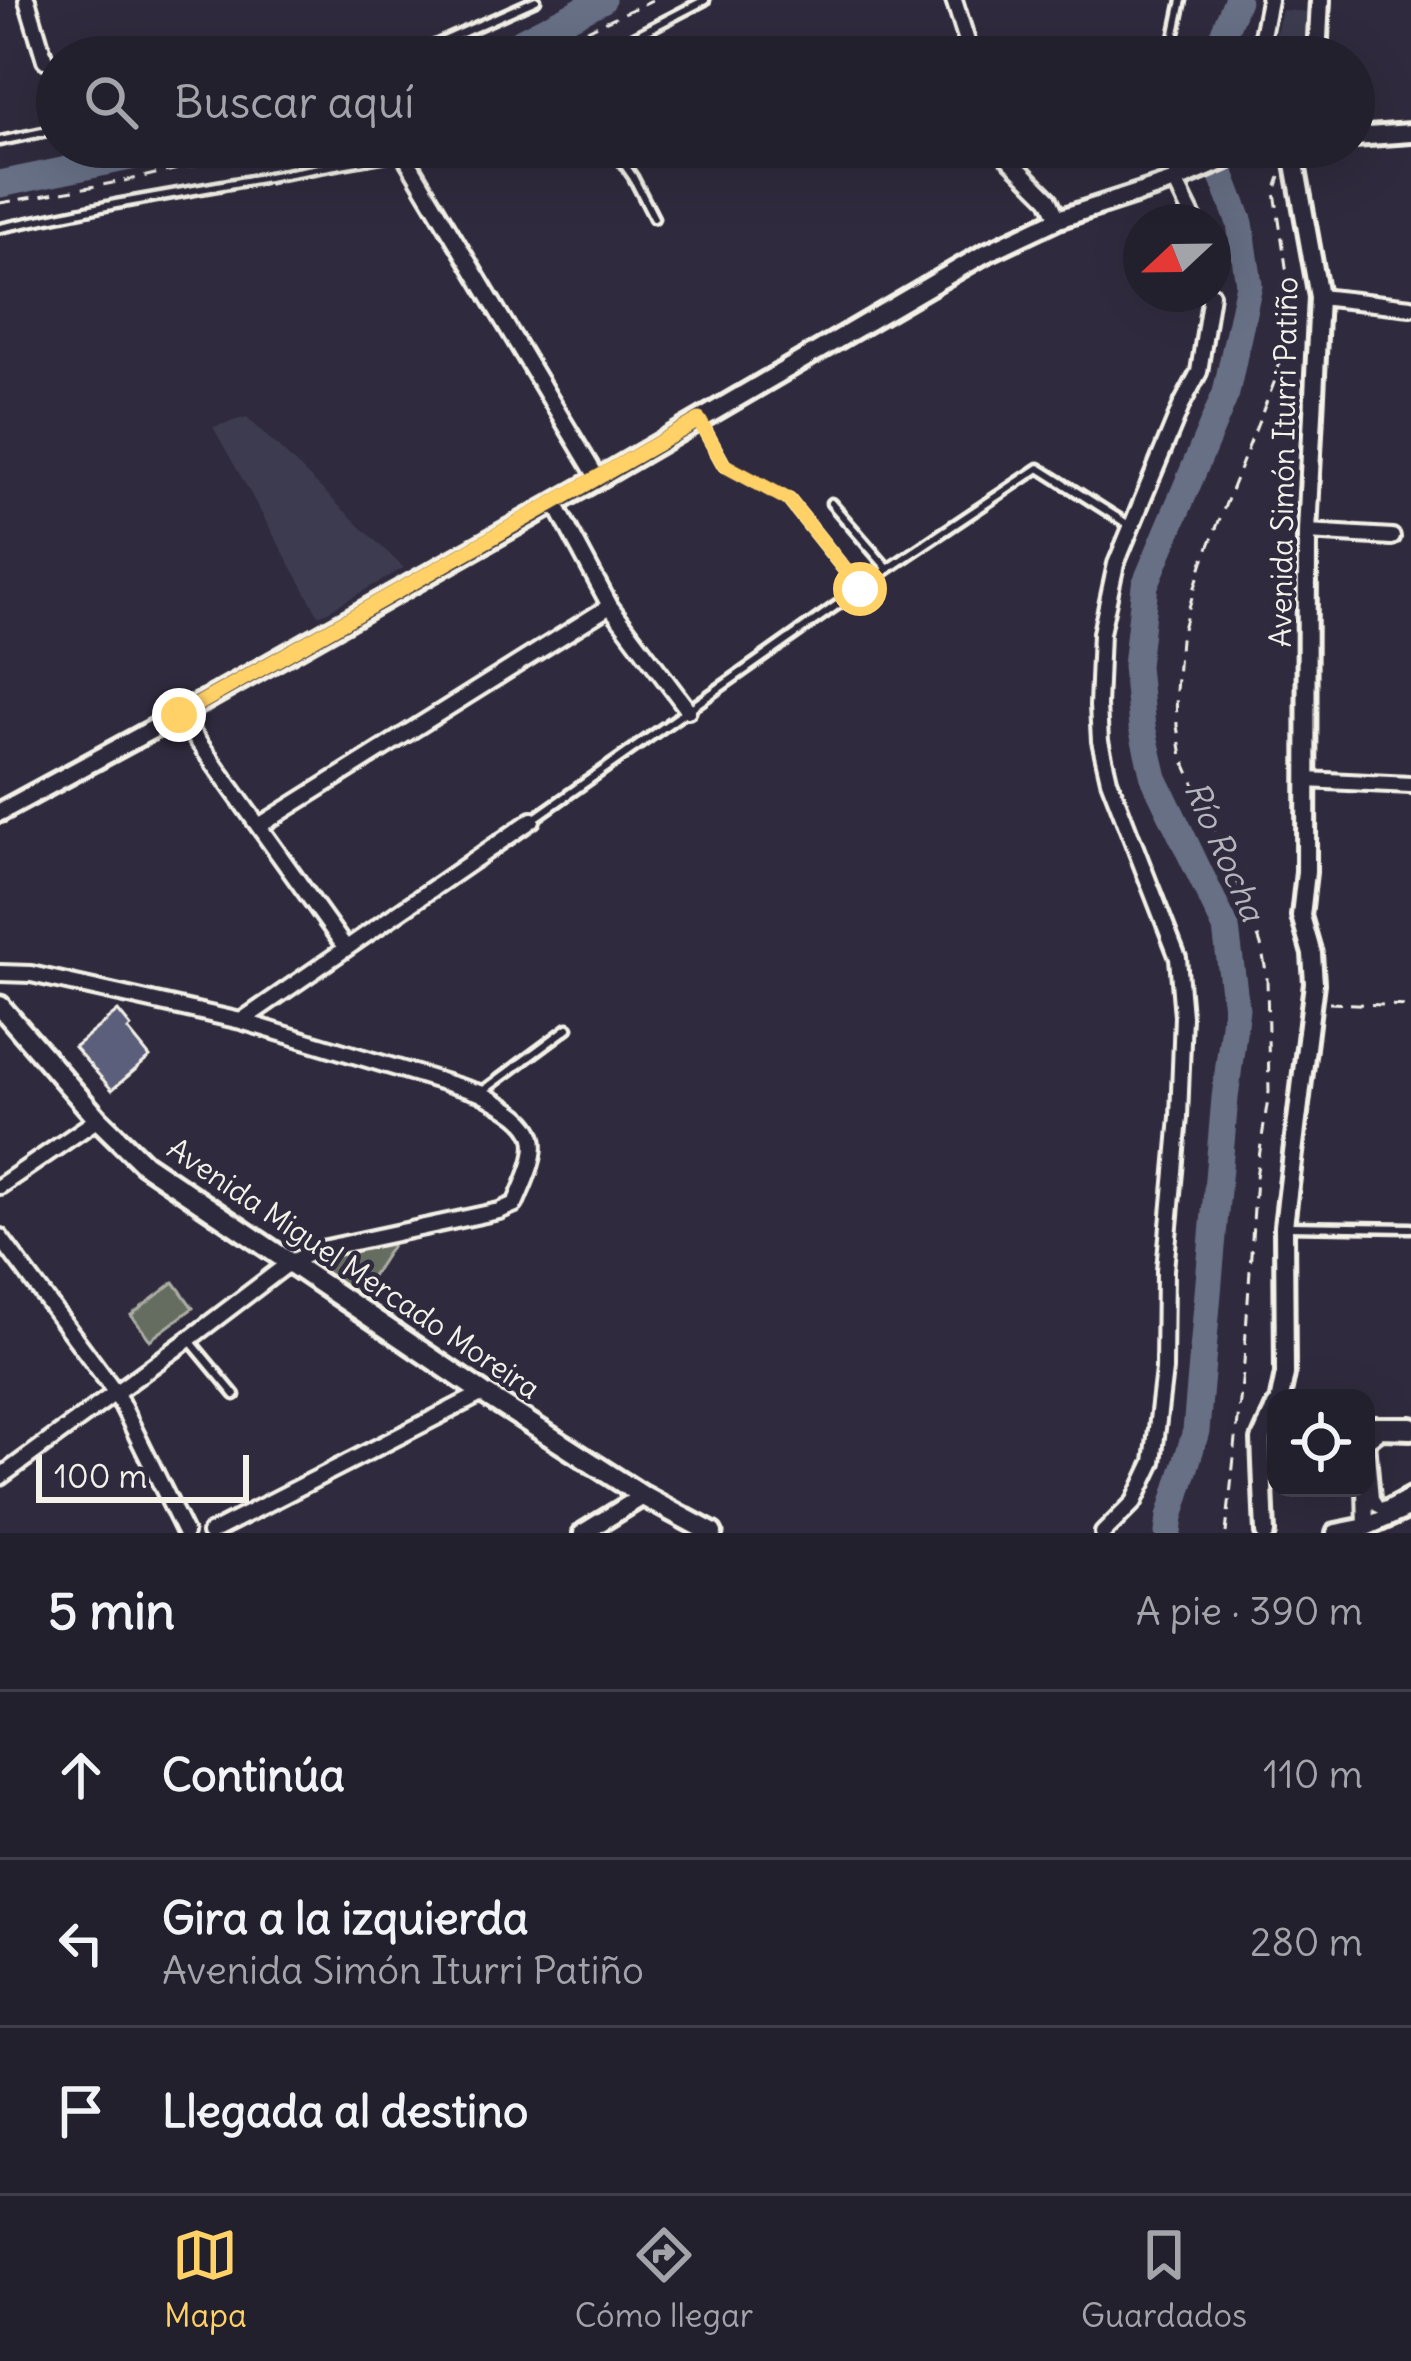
<!DOCTYPE html>
<html lang="es">
<head>
<meta charset="utf-8">
<style>
	:root { --surface:#23202e; --page:#2f2d3a; --text:#f1f3f6; --muted:#a3a3aa; --line:#403e4a; --accent:#ffd166 }
	body { margin:0; font-family:Delius,sans-serif; background:var(--page); color:var(--text) }
	.controls { position:absolute; right:36px; bottom:36px; display:grid; overflow:hidden; border-radius:24px; box-shadow:0 12px 48px #0002 }
	.controls button { width:108px; height:108px; display:grid; place-items:center; padding:0; border:0; border-bottom:3px solid var(--line); background:var(--surface); color:var(--text); font:60px sans-serif }
	.compass { position:absolute; left:1123px; top:204px; width:108px; height:108px; border-radius:50%; background:var(--surface); box-shadow:0 12px 48px #0002; rotate:248deg }
	.scale { position:absolute; left:36px; bottom:30px; width:213px; box-sizing:border-box; padding-left:12px; border:6px solid #f4f1e8; border-top:0; font-size:33px; line-height:42px; white-space:nowrap; color:#f4f1e8; -webkit-text-stroke:9px #2f2a3d; paint-order:stroke }
	.stop { position:absolute; width:36px; height:36px; margin:-27px; border:9px solid #ffd166; border-radius:50%; background:#fff }
	.stop.end { background:#ffd166; border-color:#fff; box-shadow:0 3px 12px #0008 }
	.list { margin:0; padding:0; list-style:none }
	h2 { display:flex; justify-content:space-between; align-items:center; height:156px; margin:0; padding:0 48px; font-size:51px }
	h2 small { font-size:39px; font-weight:400; color:var(--muted) }
	.list li { display:grid; grid-template-columns:78px 1fr auto; gap:36px; align-items:center; box-sizing:border-box; height:168px; padding:0 48px; border-top:3px solid var(--line) }
	.list b { display:block; font-size:45px; white-space:nowrap }
	.list p { margin:0; font-size:39px; white-space:nowrap; color:var(--muted) }
	.list em { font-size:39px; font-style:normal; color:var(--muted) }
	.icon { flex:none; width:66px; height:66px; fill:none; stroke:currentColor; stroke-width:2; stroke-linecap:round; stroke-linejoin:round }
	.map { position:relative; flex:none; width:1411px; height:1533px; overflow:hidden }
	.search { position:absolute; background:var(--surface); box-shadow:0 12px 48px #0002; left:36px; right:36px; top:36px; height:132px; display:flex; align-items:center; gap:30px; box-sizing:border-box; padding:0 42px; border-radius:66px; color:var(--muted); font-size:45px }
	.sheet { height:660px; background:var(--surface) }
	nav { display:flex; justify-content:space-around; align-items:center; box-sizing:border-box; height:168px; border-top:3px solid var(--line); background:var(--surface); font-size:33px; color:var(--muted) }
	nav a { display:grid; justify-items:center; gap:6px }
	nav .on { color:var(--accent) }
	.map>svg:first-child { display:block }
</style>
</head>
<body>
<div class="map">
<svg width="1411" height="1533" viewBox="0 0 1411 1533">
	<rect width="100%" height="100%" fill="#2f2a3d"/>
	<filter id="ink" filterUnits="userSpaceOnUse"><feTurbulence type="fractalNoise" baseFrequency=".00833" numOctaves="2"/><feDisplacementMap in="SourceGraphic" scale="24" xChannelSelector="R" yChannelSelector="G"/><feConvolveMatrix kernelMatrix="1 2 1 2 8 2 1 2 1" color-interpolation-filters="sRGB"/></filter>
	<g filter="url(#ink)">
		<path fill="#3c3a50" d="M1282 10 1312 12 1309 57H1273L1272 47Z
			M247 417 404 568 319 616 213 427Z"/>
		<path fill="#656c60" stroke="#acaea4" stroke-width="3" d="M394 1242 359 1296 312 1263 317 1259Z
			M174 1282 193 1308 150 1340 131 1315Z"/>
		<g fill="none" stroke-linecap="round" stroke-linejoin="round">
			<path stroke="#676f86" stroke-width="27" d="M491 57 602 0
				M1214 57 1237 0
				M0 184 178 147
				M1168 1533 1170 1517 1196 1431 1225 1098 1236 1008 1226 928 1154 778 1142 727 1136 666 1145 585 1226 393 1249 284 1240 223 1211 147"/>
		</g>
		<path fill="#5b5e7b" stroke="#f4f1e8" stroke-width="3" d="M118 1011 131 1027 128 1030 150 1057 112 1090 74 1047Z"/>
		<g fill="none" stroke-linecap="round" stroke-linejoin="round">
			<defs>
				<path id="service" d="M408 57 536 0
					M595 57 705 0
					M1170 57 1182 0
					M0 141 57 129
					M612 147 633 177 654 218
					M1169 147 1174 178
					M0 228 116 204 403 153 415 147
					M701 423 724 465
					M789 500 860 589
					M831 503 888 569
					M535 818 888 569 1039 468 1132 527
					M480 1093 568 1028
					M1288 1226 1411 1228
					M191 1342 235 1395"/>
				<path id="pedestrian" d="M1411 1433 1381 1432 1368 1442 1373 1499 1377 1506 1383 1509 1411 1494"/>
				<path id="minor" d="M27 0 45 60
					M954 0 972 57
					M1258 57 1269 0
					M1003 147 1006 156 1049 199 1058 219
					M403 153 598 479
					M1175 181 1195 222
					M1319 297 1411 307
					M555 503 610 606 688 710
					M1307 532 1392 537
					M179 715 345 947
					M1306 780 1411 785
					M259 826 610 606
					M0 973 31 974 241 1021 480 1093C545 1128 544 1138 515 1204L499 1211 317 1250 289 1263 189 1339 0 1477
					M241 1021 532 820
					M0 1186 98 1119
					M0 1237 116 1393 185 1533
					M1366 1425H1411
					M1365 1488 1366 1527
					M210 1533 483 1393
					M1103 1533 1134 1502 1153 1462 1164 1370 1165 1270 1179 1117 1183 1016 1178 958 1109 780 1100 741 1098 706 1101 633 1116 564 1182 404 1199 372 1211 294"/>
				<path id="tertiary" d="M1317 57 1320 0
					M1354 137 1411 133
					M0 812 179 715 598 479 984 254 1058 219 1175 181 1250 149 1269 147
					M1280 1398 1285 1374 1284 1226 1314 983 1312 954 1301 916 1306 872 1307 532 1319 297 1292 147
					M583 1533 643 1496
					M1265 1533 1261 1440 1276 1406
					M1336 1533 1366 1527 1411 1507"/>
				<path id="secondary" d="M0 1006 98 1119 144 1164 483 1393 643 1496 712 1533"/>
			</defs>
			<use href="#service" stroke="#f4f1e8" stroke-width="15"/>
			<use href="#pedestrian" stroke="#f4f1e8" stroke-width="20"/>
			<use href="#minor" stroke="#f4f1e8" stroke-width="22"/>
			<use href="#tertiary" stroke="#f4f1e8" stroke-width="26"/>
			<use href="#secondary" stroke="#f4f1e8" stroke-width="27"/>
			<path stroke="#f4f1e8" stroke-width="3" stroke-dasharray="12 9" stroke-linecap="butt" d="M529 57 652 0
				M0 203 124 181 277 147
				M731 469 780 495
				M1329 1003 1411 1006
				M1226 1533 1244 1363 1256 1177 1269 1092 1267 977 1261 945 1245 899 1182 756 1177 726 1176 691 1180 639 1192 597 1203 561 1276 378 1287 327 1289 287 1275 192 1280 177"/>
			<use href="#service" stroke="#2f2a3d" stroke-width="6"/>
			<use href="#pedestrian" stroke="#2f2a3d" stroke-width="10"/>
			<use href="#minor" stroke="#2f2a3d" stroke-width="14"/>
			<use href="#tertiary" stroke="#2f2a3d" stroke-width="16"/>
			<use href="#secondary" stroke="#2f2a3d" stroke-width="18"/>
		</g>
	</g>
	<g fill="none" stroke-linecap="round" stroke-linejoin="round" filter="url(#ink)">
		<path stroke="#ffd166" stroke-width="15" d="M179 715 699 420 724 465 789 500 860 589"/>
	</g>
	<g text-anchor="middle" dominant-baseline="central" stroke-width="9" stroke-linejoin="round" paint-order="stroke">
		<g font-size="30" fill="#f4f1e8" stroke="#2f2a3d">
			<text transform="translate(1283 462) rotate(-89)">Avenida Simón Iturri Patiño</text>
			<text transform="translate(354 1268) rotate(34)">Avenida Miguel Mercado Moreira</text>
		</g>
		<g font-size="33" font-style="italic" fill="#b5b6bc" stroke="#2f2a3d">
			<text transform="translate(1225 851) rotate(66)">Río Rocha</text>
		</g>
	</g>
</svg>
<div class="controls">
<button><svg class="icon" aria-label="locate" viewBox="0 0 24 24"><circle cx="12" cy="12" r="6"/><path d="M12 2v4M12 18v4M2 12h4M18 12h4"/></svg></button>
</div>
<svg class="compass" viewBox="-18 -18 36 36"><path d="M0-13l5 13h-10z" fill="#e53935"/><path d="M0 13l5-13h-10z" fill="#a3a3aa"/></svg>
<div class="scale">100 m</div>
<div class="stop" style="left:860px;top:589px"></div>
<div class="stop end" style="left:179px;top:715px"></div>
<div class="search"><svg class="icon" aria-label="search" viewBox="0 0 24 24"><circle cx="10" cy="10" r="6"/><path d="M15 15l6 6"/></svg>Buscar aquí</div>
</div>
<section class="sheet">
<h2>5 min<small>A pie · 390 m</small></h2>
<ul class="list">
<li><svg class="icon" aria-label="ahead" viewBox="0 0 24 24"><path d="M12 20V5M6 11l6-6 6 6"/></svg><div><b>Continúa</b></div><em>110 m</em></li>
<li><svg class="icon" aria-label="left" viewBox="0 0 24 24"><path d="M17 20v-9H6M10 6l-5 5 5 5"/></svg><div><b>Gira a la izquierda</b><p>Avenida Simón Iturri Patiño</p></div><em>280 m</em></li>
<li><svg class="icon" aria-label="arrive" viewBox="0 0 24 24"><path d="M6 21V4h12l-3 4 3 4H6"/></svg><div><b>Llegada al destino</b></div></li>
</ul>
</section>
<nav>
<a class="on"><svg class="icon" aria-label="map" viewBox="0 0 24 24"><path d="M3 6l6-2 6 2 6-2v14l-6 2-6-2-6 2zM9 4v14M15 6v14"/></svg>Mapa</a>
<a><svg class="icon" aria-label="directions" viewBox="0 0 24 24"><path d="M12 3l9 9-9 9-9-9zM9 14v-3h6M13 9l2 2-2 2"/></svg>Cómo llegar</a>
<a><svg class="icon" aria-label="saved" viewBox="0 0 24 24"><path d="M7 4h10v16l-5-4-5 4z"/></svg>Guardados</a>
</nav>
</body>
</html>
